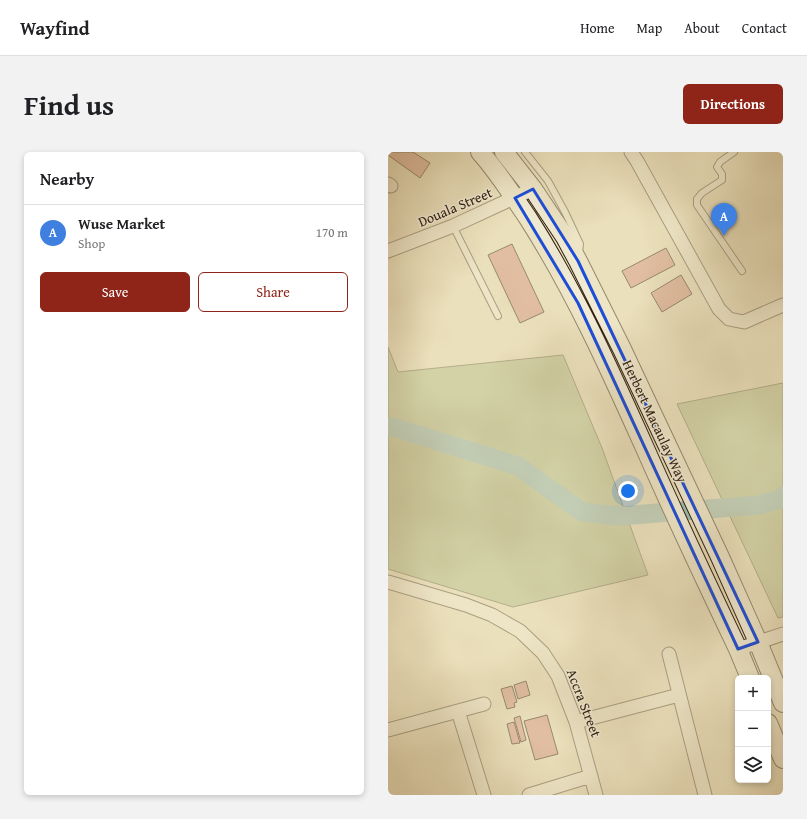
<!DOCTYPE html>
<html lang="en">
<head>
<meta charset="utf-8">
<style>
	:root { --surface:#fff; --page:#f2f2f2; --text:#202124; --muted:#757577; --line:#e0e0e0; --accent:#8f2418 }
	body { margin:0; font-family:"Gentium Book Plus",serif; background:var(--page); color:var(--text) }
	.controls { position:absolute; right:12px; bottom:12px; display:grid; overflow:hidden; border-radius:6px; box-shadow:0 2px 6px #0003 }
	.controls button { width:36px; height:36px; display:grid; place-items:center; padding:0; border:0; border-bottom:1px solid var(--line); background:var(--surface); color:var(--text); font:20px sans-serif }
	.you { position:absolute; left:240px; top:339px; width:14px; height:14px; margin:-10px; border:3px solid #fff; border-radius:50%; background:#1a73e8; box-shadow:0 0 0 6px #1a73e833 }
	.badge { display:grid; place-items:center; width:26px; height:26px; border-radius:50%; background:var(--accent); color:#fff; font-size:13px; font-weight:700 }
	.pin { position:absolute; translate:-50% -33px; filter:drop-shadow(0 1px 2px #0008) }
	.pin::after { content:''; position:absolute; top:21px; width:14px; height:12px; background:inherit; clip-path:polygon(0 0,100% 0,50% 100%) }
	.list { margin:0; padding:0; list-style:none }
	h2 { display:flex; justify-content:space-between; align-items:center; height:52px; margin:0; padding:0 16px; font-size:17px }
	h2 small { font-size:13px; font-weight:400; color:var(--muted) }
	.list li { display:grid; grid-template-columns:26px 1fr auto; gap:12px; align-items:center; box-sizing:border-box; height:56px; padding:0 16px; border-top:1px solid var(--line) }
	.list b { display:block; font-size:15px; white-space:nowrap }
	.list p { margin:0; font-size:13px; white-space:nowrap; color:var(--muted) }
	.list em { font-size:13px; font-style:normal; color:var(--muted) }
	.actions { display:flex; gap:8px; padding:12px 16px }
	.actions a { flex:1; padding:9px 0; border:1px solid var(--accent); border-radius:6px; text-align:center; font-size:14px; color:var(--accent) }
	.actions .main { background:var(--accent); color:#fff }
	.icon { flex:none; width:22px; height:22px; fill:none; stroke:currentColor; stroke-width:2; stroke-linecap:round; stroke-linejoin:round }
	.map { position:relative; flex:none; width:395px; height:643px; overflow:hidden; border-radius:6px }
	header { display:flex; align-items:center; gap:24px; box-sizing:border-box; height:56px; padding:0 20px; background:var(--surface); border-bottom:1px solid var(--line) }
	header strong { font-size:19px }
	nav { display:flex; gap:22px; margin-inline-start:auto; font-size:14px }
	.intro { display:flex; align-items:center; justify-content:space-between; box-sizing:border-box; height:96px; padding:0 24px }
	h1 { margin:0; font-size:28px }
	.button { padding:10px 18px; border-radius:6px; background:var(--accent); color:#fff; font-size:14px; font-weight:700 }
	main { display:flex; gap:24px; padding:0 24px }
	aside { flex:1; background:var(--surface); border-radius:6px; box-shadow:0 2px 6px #0003 }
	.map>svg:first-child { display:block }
</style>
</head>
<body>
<header>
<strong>Wayfind</strong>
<nav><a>Home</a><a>Map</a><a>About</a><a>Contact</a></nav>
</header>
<div class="intro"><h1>Find us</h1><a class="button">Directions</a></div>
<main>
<aside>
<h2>Nearby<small></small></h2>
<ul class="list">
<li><span class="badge" style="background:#3f7fe0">A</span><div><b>Wuse Market</b><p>Shop</p></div><em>170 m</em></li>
</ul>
<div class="actions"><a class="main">Save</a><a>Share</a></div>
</aside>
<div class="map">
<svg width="395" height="643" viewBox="0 0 395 643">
	<rect width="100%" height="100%" fill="#eae0bb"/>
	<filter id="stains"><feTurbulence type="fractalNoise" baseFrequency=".005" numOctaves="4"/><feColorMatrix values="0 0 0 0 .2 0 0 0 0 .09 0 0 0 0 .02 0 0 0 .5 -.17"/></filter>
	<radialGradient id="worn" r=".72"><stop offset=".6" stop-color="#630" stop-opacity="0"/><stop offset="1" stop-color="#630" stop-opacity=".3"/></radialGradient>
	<path fill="#b8c28f" stroke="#747150" d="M0 195 10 220 175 203 214 296 260 423 125 455 0 417Z
		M395 231V465L390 466 289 252Z"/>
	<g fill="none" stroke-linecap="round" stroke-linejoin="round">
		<path stroke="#98bdb3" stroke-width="19" d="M0 275H5L130 314 194 360 232 364 371 353 393 347 395 344"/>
	</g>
	<path fill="#d79681" stroke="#2f2012" d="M0 0H25L42 11 32 26 0 3Z
		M124 92 156 160 132 171 100 103Z
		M278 96 287 113 243 136 234 119Z
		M293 123 304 142 274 160 263 141Z
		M138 529 142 543 130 547 126 533Z
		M124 534 129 550 126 551 127 555 119 557 113 537Z
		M159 563 170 602 147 608 136 569Z
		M132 564 138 588 133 590 126 566Z
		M126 570 132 591 124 592 119 572Z"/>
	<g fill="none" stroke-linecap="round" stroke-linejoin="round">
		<defs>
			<path id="service" d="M137 0 160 29 177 60 192 92 191 101
				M346 0 332 10 329 15 334 22V28L314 41 309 47V53L354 119
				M65 74 110 164"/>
			<path id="minor" d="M243 0 249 9 331 157 341 167 356 170 395 153
				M0 32 3 34
				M0 99 65 74 145 37
				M0 430 78 453 104 463 132 479 155 501 170 524 188 570 208 643
				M350 497 395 482
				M281 502 317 643
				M70 559 96 643
				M188 570 291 543
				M0 578 96 552
				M141 643 203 624"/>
			<path id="secondary" d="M92 0C110 20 125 44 140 66 186 138 221 216 256 294 286 362 318 430 350 497L362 526
				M116 0 145 37 177 85 190 109 234 197 332 405 370 490 395 551
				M380 571 395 607"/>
		</defs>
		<use href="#service" stroke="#5e503c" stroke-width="8"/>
		<use href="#minor" stroke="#5e503c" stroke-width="15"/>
		<use href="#secondary" stroke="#2f2012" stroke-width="20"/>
		<use href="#service" stroke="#f1ebd3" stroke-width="6"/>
		<use href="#minor" stroke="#f1ebd3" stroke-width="13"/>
		<use href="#secondary" stroke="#f1ebd3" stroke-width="18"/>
	</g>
	<path d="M0 0H395V643H0ZM145 37 190 109 370 490 350 497 190 151 127 46Z" fill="#eae0bb" fill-opacity=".55" fill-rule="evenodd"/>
	<path fill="none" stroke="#1d4ed8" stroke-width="3" stroke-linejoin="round" d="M145 37 190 109 370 490 350 497 190 151 127 46Z"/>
	<g text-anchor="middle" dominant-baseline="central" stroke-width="3" stroke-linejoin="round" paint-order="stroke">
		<g font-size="14" fill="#2f2012" stroke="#f1ebd3">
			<text transform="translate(67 55) rotate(-23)">Douala Street</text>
			<text transform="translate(267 269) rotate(65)">Herbert Macaulay Way</text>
			<text transform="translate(196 551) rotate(69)">Accra Street</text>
		</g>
	</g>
	<rect width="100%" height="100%" filter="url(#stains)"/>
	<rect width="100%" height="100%" fill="url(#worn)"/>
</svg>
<div class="controls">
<button>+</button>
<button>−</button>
<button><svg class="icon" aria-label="layers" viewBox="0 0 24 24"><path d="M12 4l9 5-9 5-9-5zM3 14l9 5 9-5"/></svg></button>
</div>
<div class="you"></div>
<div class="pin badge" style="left:336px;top:84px;background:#3f7fe0">A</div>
</div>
</main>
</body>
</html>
